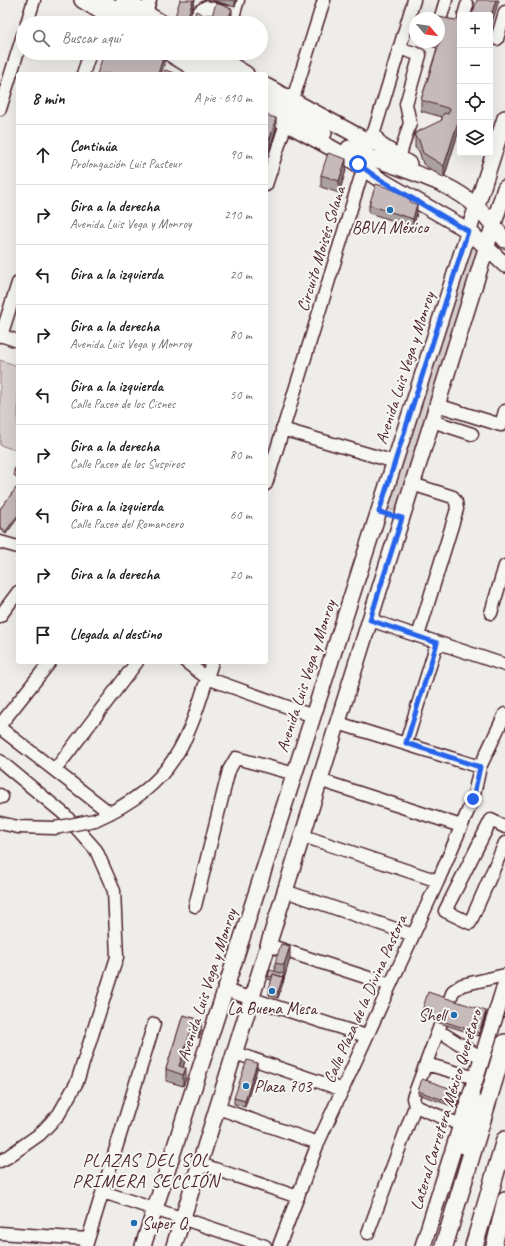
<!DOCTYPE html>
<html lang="es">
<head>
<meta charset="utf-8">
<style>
	:root { --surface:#fff; --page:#f6f6f6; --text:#202124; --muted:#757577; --line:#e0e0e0 }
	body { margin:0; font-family:Caveat,sans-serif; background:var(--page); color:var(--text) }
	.controls { position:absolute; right:12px; top:12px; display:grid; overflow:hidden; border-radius:4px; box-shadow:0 4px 16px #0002 }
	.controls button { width:36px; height:36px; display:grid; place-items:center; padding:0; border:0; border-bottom:1px solid var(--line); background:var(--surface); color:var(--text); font:20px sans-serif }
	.compass { position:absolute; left:409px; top:12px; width:36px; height:36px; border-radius:50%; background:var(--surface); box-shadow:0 4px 16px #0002; rotate:119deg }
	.stop { position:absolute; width:12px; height:12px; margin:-9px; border:3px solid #2563eb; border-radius:50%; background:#fff }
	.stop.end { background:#2563eb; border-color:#fff; box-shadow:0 1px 4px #0008 }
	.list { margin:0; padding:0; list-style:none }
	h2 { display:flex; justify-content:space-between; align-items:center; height:52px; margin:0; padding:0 16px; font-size:17px }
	h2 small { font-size:13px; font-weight:400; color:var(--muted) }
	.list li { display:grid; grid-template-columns:26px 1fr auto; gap:12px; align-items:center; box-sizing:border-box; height:60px; padding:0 16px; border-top:1px solid var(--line) }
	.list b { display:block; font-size:15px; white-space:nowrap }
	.list p { margin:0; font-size:13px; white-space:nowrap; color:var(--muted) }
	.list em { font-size:13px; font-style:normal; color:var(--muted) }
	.icon { flex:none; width:22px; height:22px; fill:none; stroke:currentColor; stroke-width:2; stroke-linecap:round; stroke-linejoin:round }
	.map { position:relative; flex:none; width:505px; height:1246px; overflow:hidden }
	.search { position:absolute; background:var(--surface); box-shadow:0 4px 16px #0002; left:16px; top:16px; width:252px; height:44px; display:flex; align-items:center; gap:10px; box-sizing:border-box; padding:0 14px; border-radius:22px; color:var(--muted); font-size:15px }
	.panel { position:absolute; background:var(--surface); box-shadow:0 4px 16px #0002; left:16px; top:72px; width:252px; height:592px; border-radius:4px }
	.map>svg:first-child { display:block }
</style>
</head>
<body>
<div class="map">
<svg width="505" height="1246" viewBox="0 0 505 1246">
	<rect width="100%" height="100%" fill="#efedea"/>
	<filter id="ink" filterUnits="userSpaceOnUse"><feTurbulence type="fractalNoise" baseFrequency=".025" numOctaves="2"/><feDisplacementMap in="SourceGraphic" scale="8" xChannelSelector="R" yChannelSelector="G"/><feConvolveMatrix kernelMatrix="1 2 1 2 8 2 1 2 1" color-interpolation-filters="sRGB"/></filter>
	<g filter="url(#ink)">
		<path fill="#d7cfce" stroke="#90777c" d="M473 242 482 250 396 510H391L387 507Z
			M0 360 18 366V451L0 445Z"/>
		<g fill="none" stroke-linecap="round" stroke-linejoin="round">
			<defs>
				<path id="minor" d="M146 13 150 0
					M464 15 467 5
					M194 19 200 11 206 7 234 14
					M27 23 34 0
					M231 23 238 0
					M439 23 446 0
					M497 39 505 12
					M399 48 420 55 406 104 410 123 399 158
					M83 74 90 53
					M292 102 324 0
					M0 109 23 35
					M371 142 414 0
					M266 185 286 123
					M0 335 18 341
					M1 336 18 283
					M437 405 501 425 505 411
					M432 421 472 434
					M282 429 395 462
					M266 484 366 160
					M412 484 453 497 456 502 457 509 418 636
					M0 542 18 547
					M491 613 505 566
					M0 616 18 592
					M370 620 505 665
					M186 662 207 678 313 716
					M338 723 480 767
					M0 725 50 662
					M0 728 110 813
					M406 743 437 643
					M0 761 64 814 96 850 114 891 117 957 77 1082 59 1114 40 1134 6 1158 0 1161
					M55 770 137 662
					M319 780 461 826
					M0 795 2 797
					M95 820C176 784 188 741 212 662
					M0 823 18 827 55 828
					M505 827 491 820 445 911 470 923 505 843
					M303 836 438 881
					M285 891 413 935
					M195 906 229 770 236 758 295 774
					M268 945 390 985
					M225 990 366 1036
					M439 1031 482 1058
					M235 1053 343 1090
					M426 1064 476 1078
					M218 1108 318 1143
					M461 1125 415 1106 413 1098 453 991 462 985 505 975
					M200 1164 298 1197
					M103 1192 265 1246
					M0 1233 88 1239
					M368 1233 415 1106
					M86 1246 154 1024
					M279 1246 318 1143 438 881 473 799 480 767 505 714"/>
				<path id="major" d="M82 0 110 17
					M101 0 139 23
					M124 0 162 23
					M169 53 203 74
					M190 53 225 74
					M211 53 246 74
					M266 86 371 143
					M266 98 324 133
					M266 112 346 156 379 179 469 231 505 265
					M373 135 380 145 409 164
					M349 148C364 157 380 160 395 166 423 176 455 186 477 207 487 217 496 229 505 240
					M143 1246 505 118
					M174 1246 505 188
					M423 1246 505 985
					M494 1246 505 1200"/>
				<path id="highway" d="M464 1145 468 1126 471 1098
					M444 1246 505 1043
					M474 1246 505 1140"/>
			</defs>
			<use href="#minor" stroke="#4a1f2b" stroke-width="15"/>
			<use href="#major" stroke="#4a1f2b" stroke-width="18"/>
			<use href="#highway" stroke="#4a1f2b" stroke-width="20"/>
			<use href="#minor" stroke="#f6f6f2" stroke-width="12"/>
			<use href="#major" stroke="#f6f6f2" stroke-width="15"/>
			<use href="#highway" stroke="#f6f6f2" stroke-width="17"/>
			<defs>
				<path id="minor-bridge" d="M55 828 95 820"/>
			</defs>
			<use href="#minor-bridge" stroke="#4a1f2b" stroke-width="15" stroke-linecap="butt"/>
			<use href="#minor-bridge" stroke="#f6f6f2" stroke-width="12"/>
		</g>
		<path fill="#aaa0a1" stroke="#4a1f2b" d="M195 0 188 23H174V20Z
			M211 0H237L235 7Z
			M439 18 455 20 460 19V127L444 178 423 164 419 151 415 148V133L442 121V117L421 111V100L437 48 422 44V42H439Z
			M213 53H220L219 57Z
			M266 115 276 129 270 150 266 149Z
			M346 170 339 193 321 187V175Z
			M411 202 417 213 413 227 369 213V205Z
			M18 464V479L14 475V470Z
			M17 487 6 534 0 530V509Z
			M290 958 278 998 269 995V989L272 980 268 979V976L275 971V963Z
			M421 1014H486L479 1036 421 1017Z
			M183 1015 201 1020V1032L199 1038 193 1036 183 1067 186 1079 183 1086 166 1081V1069Z
			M257 1069 245 1107 234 1104V1098Z
			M418 1091 461 1095 457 1108 418 1094Z"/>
		<path fill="#8b8283" stroke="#4a1f2b" d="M193 0H195L188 23H186Z
			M235 0H237L235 7Z
			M496 0H499L490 30V19Z
			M232 9V17L230 23H227Z
			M164 55V66L161 74H158Z
			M460 116V127L444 178V166Z
			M276 118V129L270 150V139Z
			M346 159V170L339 193V181Z
			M417 204V213L413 227V219Z
			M18 515V518L6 534V531Z
			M290 946V958L283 983V980L284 974V965Z
			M283 977V983L278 998V992Z
			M486 1011V1014L479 1036V1033Z
			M201 1020V1032L199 1038V1027Z
			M193 1025V1036L181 1074 179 1066Z
			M257 1063V1069L245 1107V1101Z
			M186 1068V1079L183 1086V1075Z
			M461 1092V1095L457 1108V1105Z"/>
		<path fill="#c6babb" stroke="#4a1f2b" d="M180 0H193L186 23H179L174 20Z
			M477 0H496L490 19V15H470L473 12Z
			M216 3 232 9 227 23H192L196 11 211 19Z
			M428 15 455 20 460 19V116L444 166 423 153 419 140 415 137V133L442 120V116L444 113 448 114 450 109 421 100 441 38 439 37V18H427Z
			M104 53H135L147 57 148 53H157L164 55 158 74H97Z
			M165 70 177 74H163Z
			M266 115 276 118 270 139 266 138Z
			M328 153 346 159 339 181 321 175Z
			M376 184 398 191 411 200 410 202 417 204 413 219 369 205Z
			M18 464V473L14 470Z
			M17 487 18 488V515L6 531 0 527V509Z
			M281 944 290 946 284 965 275 963Z
			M270 970 284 974 283 980V977L273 974 272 977 268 976Z
			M273 974 283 977 278 992 269 989Z
			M428 992 486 1011 479 1033 421 1014Z
			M183 1015 201 1020 199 1027 193 1025 179 1066 186 1068 183 1075 166 1069Z
			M247 1060 257 1063 245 1101 234 1098Z
			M422 1079 461 1092 457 1105 418 1091Z"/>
	</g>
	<g fill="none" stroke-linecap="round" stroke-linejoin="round" filter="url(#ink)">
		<path stroke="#2563eb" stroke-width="5" d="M358 164 379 179 468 231 379 512 402 518 370 620 437 643 406 743 480 767 473 799"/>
	</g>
	<g fill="#1f6fb2" stroke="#f6f6f2" stroke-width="1.5">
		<circle cx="390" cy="210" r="4"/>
		<circle cx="272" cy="991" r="4"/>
		<circle cx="454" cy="1015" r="4"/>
		<circle cx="246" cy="1086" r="4"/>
		<circle cx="134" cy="1223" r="4"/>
	</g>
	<g text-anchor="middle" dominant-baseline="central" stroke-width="4" stroke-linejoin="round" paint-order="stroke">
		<g font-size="17" fill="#4a1f2b" stroke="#f6f6f2">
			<text x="390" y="227">BBVA México</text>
			<text x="272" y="1008">La Buena Mesa</text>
			<text x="446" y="1015" text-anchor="end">Shell</text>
			<text x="254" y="1086" text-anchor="start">Plaza 703</text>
			<text x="142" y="1223" text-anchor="start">Super Q</text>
		</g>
		<g font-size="17" fill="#4a1f2b" stroke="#f6f6f2">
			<text transform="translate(321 249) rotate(-73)">Circuito Moisés Solana</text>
			<text transform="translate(405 368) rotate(-72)">Avenida Luis Vega y Monroy</text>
			<text transform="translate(306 676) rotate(-72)">Avenida Luis Vega y Monroy</text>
			<text transform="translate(207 985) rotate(-72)">Avenida Luis Vega y Monroy</text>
			<text transform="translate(365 999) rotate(-66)">Calle Plaza de la Divina Pastora</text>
			<text transform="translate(446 1110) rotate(-73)">Lateral Carretera México Querétaro</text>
		</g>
		<g font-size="18" letter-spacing="1" fill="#4a1f2b" stroke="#f6f6f2">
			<text x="146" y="1160">PLAZAS DEL SOL<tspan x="146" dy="21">PRIMERA SECCIÓN</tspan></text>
		</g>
	</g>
</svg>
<div class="controls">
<button>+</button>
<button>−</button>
<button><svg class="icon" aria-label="locate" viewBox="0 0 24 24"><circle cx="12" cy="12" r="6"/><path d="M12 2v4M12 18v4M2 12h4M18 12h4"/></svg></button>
<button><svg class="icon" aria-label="layers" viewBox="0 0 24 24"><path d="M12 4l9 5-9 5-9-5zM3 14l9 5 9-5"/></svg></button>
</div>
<svg class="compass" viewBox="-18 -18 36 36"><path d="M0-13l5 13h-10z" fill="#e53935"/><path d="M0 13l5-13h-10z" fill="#757577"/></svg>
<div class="stop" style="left:358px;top:164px"></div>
<div class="stop end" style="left:473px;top:799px"></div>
<div class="search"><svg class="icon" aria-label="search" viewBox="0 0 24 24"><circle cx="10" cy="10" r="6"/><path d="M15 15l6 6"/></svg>Buscar aquí</div>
<section class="panel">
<h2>8 min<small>A pie · 610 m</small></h2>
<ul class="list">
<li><svg class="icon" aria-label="ahead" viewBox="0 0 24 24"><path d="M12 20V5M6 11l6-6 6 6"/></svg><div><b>Continúa</b><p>Prolongación Luis Pasteur</p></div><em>90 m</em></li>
<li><svg class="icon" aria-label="right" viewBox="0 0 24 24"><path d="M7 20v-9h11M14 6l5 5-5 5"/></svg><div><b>Gira a la derecha</b><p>Avenida Luis Vega y Monroy</p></div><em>210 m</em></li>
<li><svg class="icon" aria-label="left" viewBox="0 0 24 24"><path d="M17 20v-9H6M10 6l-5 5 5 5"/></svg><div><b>Gira a la izquierda</b></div><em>20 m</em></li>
<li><svg class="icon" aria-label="right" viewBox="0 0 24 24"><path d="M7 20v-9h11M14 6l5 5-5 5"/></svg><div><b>Gira a la derecha</b><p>Avenida Luis Vega y Monroy</p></div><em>80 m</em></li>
<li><svg class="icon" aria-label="left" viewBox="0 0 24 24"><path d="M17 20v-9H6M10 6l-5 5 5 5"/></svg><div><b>Gira a la izquierda</b><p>Calle Paseo de los Cisnes</p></div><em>50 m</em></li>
<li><svg class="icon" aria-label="right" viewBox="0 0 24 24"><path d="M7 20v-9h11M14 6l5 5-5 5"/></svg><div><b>Gira a la derecha</b><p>Calle Paseo de los Suspiros</p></div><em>80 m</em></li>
<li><svg class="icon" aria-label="left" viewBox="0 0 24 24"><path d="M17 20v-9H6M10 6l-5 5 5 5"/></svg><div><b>Gira a la izquierda</b><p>Calle Paseo del Romancero</p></div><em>60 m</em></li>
<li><svg class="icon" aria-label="right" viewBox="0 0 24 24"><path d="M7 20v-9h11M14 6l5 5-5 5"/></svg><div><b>Gira a la derecha</b></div><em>20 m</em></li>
<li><svg class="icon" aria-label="arrive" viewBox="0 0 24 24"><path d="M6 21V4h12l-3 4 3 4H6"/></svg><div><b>Llegada al destino</b></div></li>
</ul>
</section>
</div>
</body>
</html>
